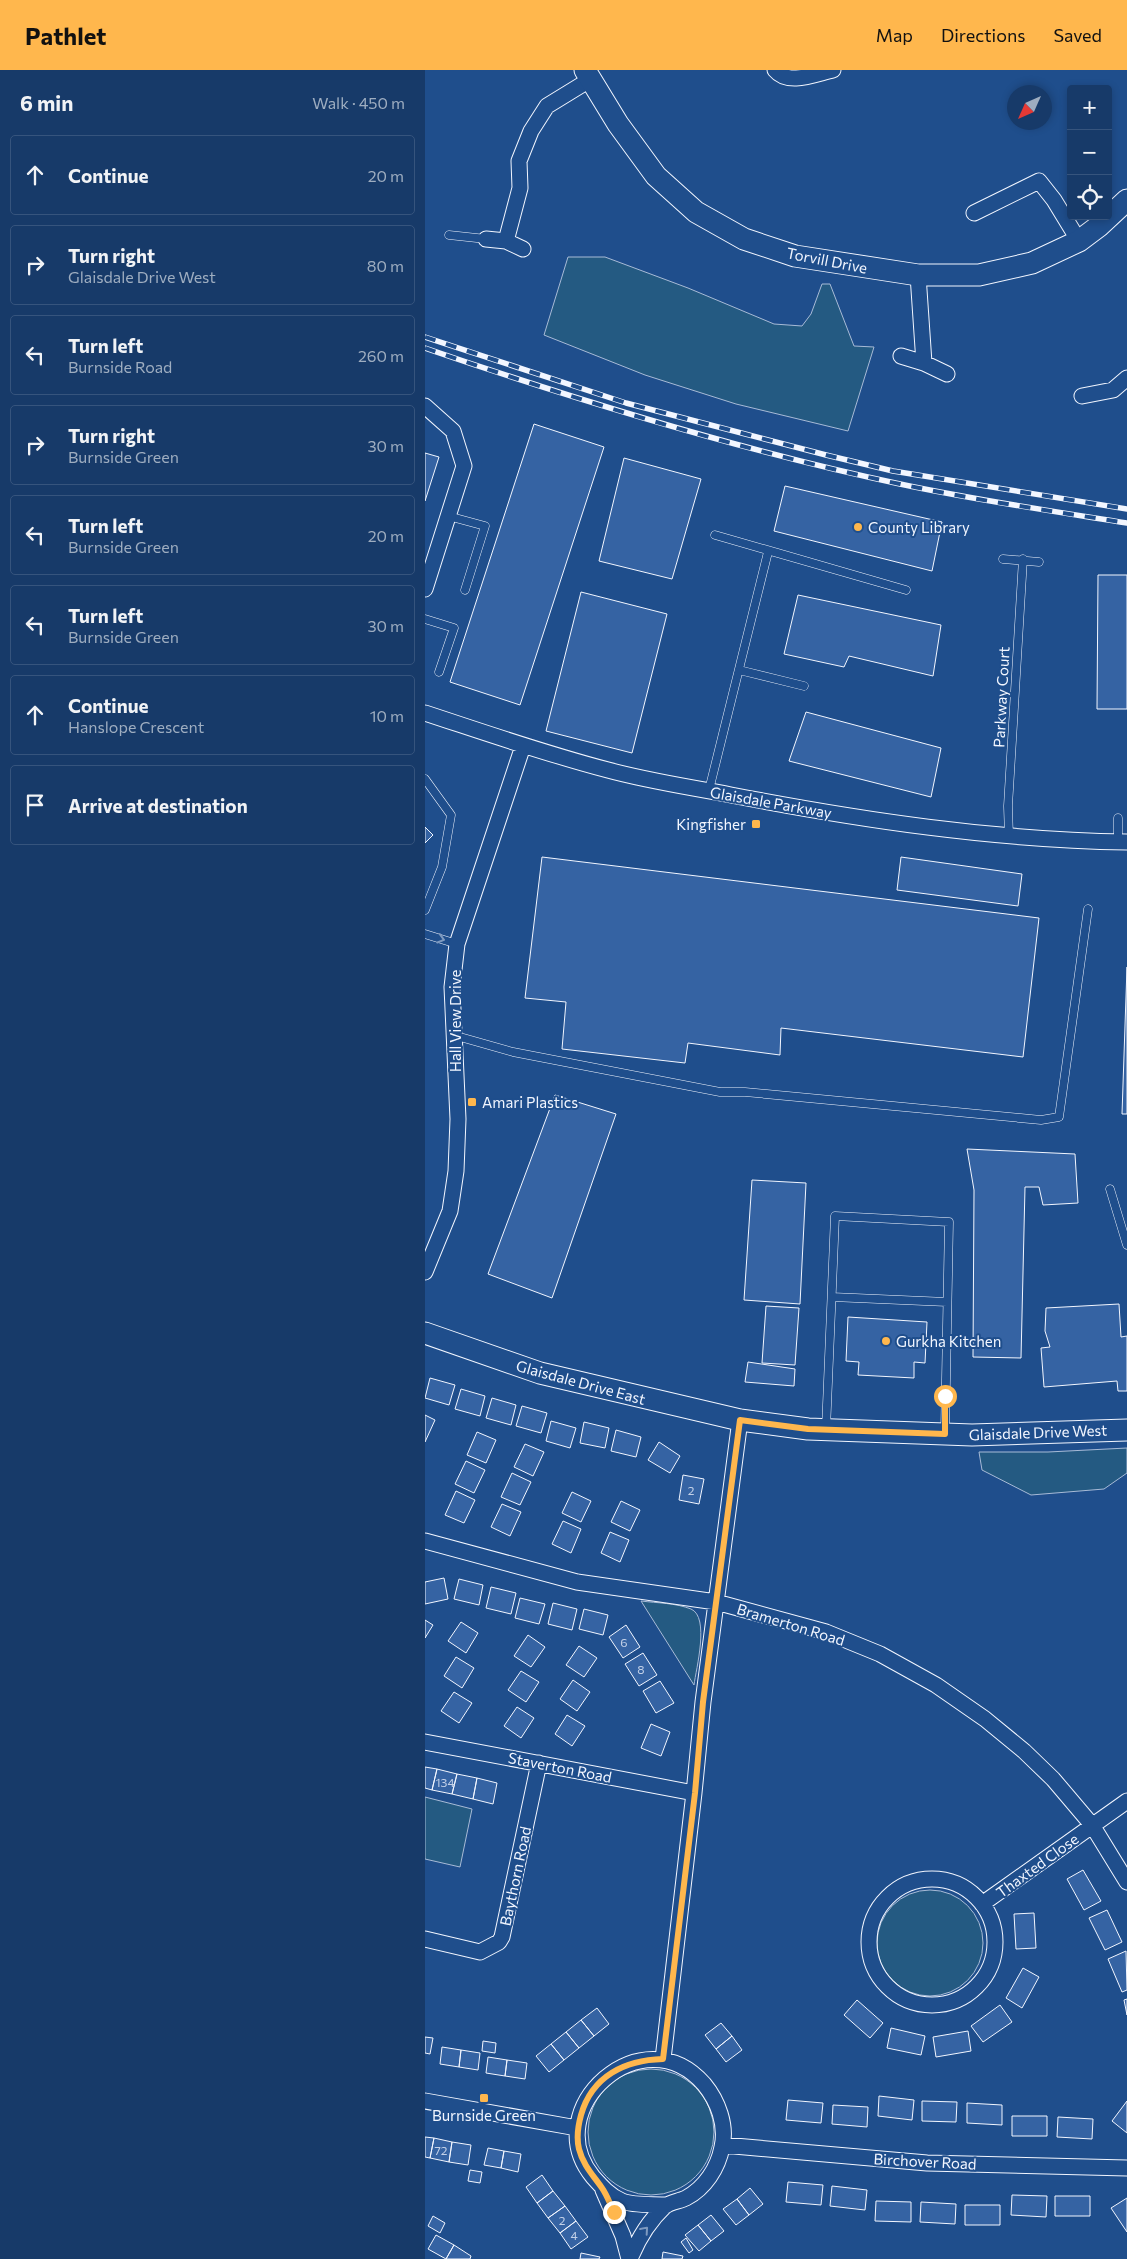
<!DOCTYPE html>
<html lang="en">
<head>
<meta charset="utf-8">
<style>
	:root { --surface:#173a69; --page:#244571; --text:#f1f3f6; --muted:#9eadc0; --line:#36547d; --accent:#ffb74d }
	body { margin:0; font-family:Commissioner,sans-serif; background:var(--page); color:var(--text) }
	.controls { position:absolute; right:15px; top:15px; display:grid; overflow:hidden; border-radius:5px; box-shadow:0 2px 8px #0003 }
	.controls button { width:45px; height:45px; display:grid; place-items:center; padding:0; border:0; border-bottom:1px solid var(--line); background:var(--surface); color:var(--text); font:25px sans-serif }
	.compass { position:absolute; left:582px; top:15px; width:45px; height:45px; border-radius:50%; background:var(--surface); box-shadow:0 2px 8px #0003; rotate:225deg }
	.stop { position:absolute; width:15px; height:15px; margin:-11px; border:4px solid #ffb74d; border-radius:50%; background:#fff }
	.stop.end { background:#ffb74d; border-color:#fff; box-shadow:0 1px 5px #0008 }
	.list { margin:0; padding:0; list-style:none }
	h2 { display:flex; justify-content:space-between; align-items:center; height:65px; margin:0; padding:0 20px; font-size:21px }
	h2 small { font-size:16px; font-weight:400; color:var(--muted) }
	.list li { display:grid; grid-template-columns:32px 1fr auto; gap:15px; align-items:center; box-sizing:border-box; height:80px; margin:0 10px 10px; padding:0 10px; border:1px solid var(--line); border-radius:5px }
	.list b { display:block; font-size:19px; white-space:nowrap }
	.list p { margin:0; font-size:16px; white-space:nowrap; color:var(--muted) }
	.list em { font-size:16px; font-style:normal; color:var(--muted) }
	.icon { flex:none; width:28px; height:28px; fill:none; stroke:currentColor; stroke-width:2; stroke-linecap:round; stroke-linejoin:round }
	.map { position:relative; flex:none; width:702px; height:2189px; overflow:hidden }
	header { display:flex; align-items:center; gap:30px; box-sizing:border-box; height:70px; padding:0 25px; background:var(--accent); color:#111 }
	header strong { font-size:24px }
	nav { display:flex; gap:28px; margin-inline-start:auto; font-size:18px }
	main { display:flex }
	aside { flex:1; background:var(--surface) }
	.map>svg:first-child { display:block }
</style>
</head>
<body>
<header>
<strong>Pathlet</strong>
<nav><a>Map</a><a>Directions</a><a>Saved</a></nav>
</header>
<main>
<aside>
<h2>6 min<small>Walk · 450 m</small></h2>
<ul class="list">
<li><svg class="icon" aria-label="ahead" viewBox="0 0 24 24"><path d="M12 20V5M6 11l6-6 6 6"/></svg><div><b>Continue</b></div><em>20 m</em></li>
<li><svg class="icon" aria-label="right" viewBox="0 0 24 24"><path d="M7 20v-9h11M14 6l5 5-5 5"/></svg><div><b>Turn right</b><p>Glaisdale Drive West</p></div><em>80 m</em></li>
<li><svg class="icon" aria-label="left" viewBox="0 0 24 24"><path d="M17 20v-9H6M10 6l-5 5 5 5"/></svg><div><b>Turn left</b><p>Burnside Road</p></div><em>260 m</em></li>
<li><svg class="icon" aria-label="right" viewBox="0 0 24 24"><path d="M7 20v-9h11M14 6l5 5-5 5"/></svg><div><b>Turn right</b><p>Burnside Green</p></div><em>30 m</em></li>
<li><svg class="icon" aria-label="left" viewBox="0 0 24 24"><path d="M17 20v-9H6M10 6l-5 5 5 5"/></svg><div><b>Turn left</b><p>Burnside Green</p></div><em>20 m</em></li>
<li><svg class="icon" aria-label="left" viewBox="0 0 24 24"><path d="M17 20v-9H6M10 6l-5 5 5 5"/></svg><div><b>Turn left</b><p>Burnside Green</p></div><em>30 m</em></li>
<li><svg class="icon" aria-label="ahead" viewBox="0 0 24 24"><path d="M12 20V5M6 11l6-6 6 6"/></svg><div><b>Continue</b><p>Hanslope Crescent</p></div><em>10 m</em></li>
<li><svg class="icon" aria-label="arrive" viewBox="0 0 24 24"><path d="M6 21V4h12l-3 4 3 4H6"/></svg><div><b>Arrive at destination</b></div></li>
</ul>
</aside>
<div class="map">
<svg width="702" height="2189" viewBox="0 0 702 2189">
	<rect width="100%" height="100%" fill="#1f4e8c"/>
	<path fill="#245a82" stroke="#a8bbd7" d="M143 187H180L263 218 349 254 377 256 386 244 397 214H405L429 276 449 277 423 361 311 334 220 305 119 265Z
		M702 1378V1403L679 1419 606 1425 557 1400 554 1382H623Z
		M216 1531C232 1533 251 1533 266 1539 285 1547 271 1599 269 1615Z
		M0 1727 47 1739 35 1797 0 1789Z
		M452 1873a53 53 0 1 1 106 0a53 53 0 1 1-106 0Z
		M163 2062a63 63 0 1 1 126 0a63 63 0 1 1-126 0Z"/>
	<path fill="#3563a3" stroke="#f2f6ff" d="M109 354 179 377 95 635 25 612Z
		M0 383 14 387 0 431Z
		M199 388 276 409 247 509 174 491Z
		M360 416 517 452 507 501 349 461Z
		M673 505H702V639H672Z
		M156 522 242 544 207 683 121 661Z
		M373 525 516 555 508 606 424 586 419 597 359 584Z
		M381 642 516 678 506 727 364 691Z
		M0 757 8 765 0 773Z
		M117 787 614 848 598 987 356 958 355 985 263 973 260 993 137 979 141 932 100 928Z
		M476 787 597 804 593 836 472 820Z
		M702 897V1044H697Z
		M130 1025 191 1044 127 1228 63 1204Z
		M542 1079 650 1084 653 1133 618 1135 614 1117H600L596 1288 548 1287 549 1120Z
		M327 1110 381 1113 375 1234 319 1230Z
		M694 1234 696 1267 702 1266V1321H693L692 1311 619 1317 616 1278 625 1277 620 1261 621 1238Z
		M341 1236 374 1238 370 1295 337 1293Z
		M423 1247 502 1252 500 1293 489 1292V1308L433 1305 434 1292 421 1291Z
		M323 1292 370 1299 369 1316 320 1312Z
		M5 1308 30 1315 24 1335 0 1328Z
		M36 1319 60 1326 55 1346 30 1339Z
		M67 1328 91 1335 86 1355 61 1348Z
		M97 1336 122 1343 116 1363 91 1356Z
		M0 1345 10 1350 0 1372Z
		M126 1351 151 1358 145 1378 121 1371Z
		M159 1352 184 1358 180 1378 155 1373Z
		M191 1360 216 1367 211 1387 186 1381Z
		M52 1362 71 1370 61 1393 42 1385Z
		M234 1372 255 1386 245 1403 223 1390Z
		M100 1374 119 1382 108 1406 89 1397Z
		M41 1391 60 1400 49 1423 30 1414Z
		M87 1403 106 1412 95 1435 76 1427Z
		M258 1405 279 1409 274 1434 254 1430Z
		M31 1421 50 1430 39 1453 20 1445Z
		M147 1422 166 1431 156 1452 137 1443Z
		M196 1431 215 1440 205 1461 186 1452Z
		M77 1434 96 1442 85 1466 66 1457Z
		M138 1451 156 1459 146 1483 127 1474Z
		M185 1462 204 1470 195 1492 176 1483Z
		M19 1508 23 1529 0 1534V1512Z
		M34 1509 58 1515 54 1535 29 1529Z
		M66 1517 91 1523 86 1544 61 1538Z
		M95 1528 120 1534 114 1554 90 1548Z
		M128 1533 152 1539 147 1560 123 1554Z
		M159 1539 183 1545 178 1565 154 1559Z
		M0 1550 8 1555 0 1568Z
		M36 1552 53 1563 41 1583 23 1571Z
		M201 1555 215 1577 198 1588 184 1567Z
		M103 1565 120 1577 106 1597 89 1586Z
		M154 1576 172 1588 159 1607 141 1595Z
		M218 1583 232 1605 214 1616 200 1594Z
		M31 1587 49 1598 37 1618 19 1606Z
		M96 1601 114 1612 101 1632 83 1620Z
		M148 1610 165 1622 152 1641 135 1629Z
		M235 1611 249 1633 231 1643 218 1621Z
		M29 1622 47 1633 34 1653 16 1641Z
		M92 1637 109 1648 96 1668 79 1656Z
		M142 1645 160 1656 147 1676 130 1664Z
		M226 1654 245 1662 236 1686 216 1678Z
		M0 1697 12 1699 7 1720 0 1718Z
		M12 1699 32 1704 27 1724 7 1720Z
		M32 1704 52 1708 48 1729 27 1724Z
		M52 1708 72 1713 68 1734 48 1729Z
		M658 1800 676 1831 659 1840 642 1809Z
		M682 1840 697 1872 680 1880 664 1848Z
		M609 1843 611 1878 591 1879 589 1844Z
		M701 1881 702 1920 697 1922 683 1889Z
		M598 1898 614 1907 597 1938 581 1928Z
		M702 1929V1945L699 1930Z
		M432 1930 458 1953 445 1968 419 1945Z
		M575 1935 587 1952 558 1972 546 1956Z
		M172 1938 184 1954 169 1966 156 1950Z
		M156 1950 169 1966 154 1978 141 1962Z
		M296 1953 307 1966 291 1979 280 1965Z
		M466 1958 500 1966 496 1985 462 1978Z
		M543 1961 546 1981 511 1987 508 1967Z
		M141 1962 154 1978 139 1990 126 1974Z
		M307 1966 317 1980 301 1992 291 1979Z
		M0 1967 8 1968 5 1984 0 1983Z
		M58 1971 71 1973 70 1983 57 1981Z
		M126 1974 139 1990 124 2002 111 1986Z
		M17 1977 36 1980 34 1997 15 1994Z
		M36 1980 55 1983 53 2000 34 1997Z
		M63 1987 82 1990 80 2006 61 2003Z
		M82 1990 102 1993 100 2009 80 2006Z
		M454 2026 489 2030 487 2050 453 2046Z
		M363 2030 398 2033 396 2053 361 2050Z
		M497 2031 532 2032 531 2052 497 2051Z
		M702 2031V2063L687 2051Z
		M542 2033 577 2035V2055L542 2053Z
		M408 2035 443 2037 442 2057 407 2054Z
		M587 2046H622V2066H587Z
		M633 2047 668 2049 667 2069 632 2067Z
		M0 2067 9 2068 5 2088 0 2087Z
		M9 2068 27 2072 24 2092 5 2088Z
		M27 2072 46 2075 43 2095 24 2092Z
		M63 2078 79 2081 76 2098 59 2095Z
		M79 2081 96 2084 93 2102 76 2098Z
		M45 2100 57 2102 55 2113 43 2111Z
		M117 2105 128 2121 112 2133 101 2117Z
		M363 2112 398 2115 396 2135 361 2132Z
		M407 2116 442 2120 440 2140 405 2136Z
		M325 2118 338 2134 324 2145 312 2129Z
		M128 2121 140 2136 123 2148 112 2133Z
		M587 2125 622 2126 621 2147 586 2145Z
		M630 2126H665V2146H630Z
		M702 2128V2162L686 2138Z
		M312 2129 324 2145 311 2155 298 2139Z
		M451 2131 486 2132V2152L450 2151Z
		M496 2132 531 2134 530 2154 495 2152Z
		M540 2135H575V2155H540Z
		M140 2136 151 2151 135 2163 123 2148Z
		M286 2145 299 2161 286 2171 273 2155Z
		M8 2146 20 2153 15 2163 3 2156Z
		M151 2151 163 2167 146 2179 135 2163Z
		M273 2155 286 2171 274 2181 260 2165Z
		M11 2165 29 2175 21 2189 3 2179Z
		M261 2168 268 2180 264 2183 256 2172Z
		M29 2175 46 2186 45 2189H21Z
		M238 2182 258 2186 257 2189H237Z
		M156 2183 175 2187 174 2189H155Z"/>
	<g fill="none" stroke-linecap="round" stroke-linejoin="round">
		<defs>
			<path id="lane" d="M24 165 61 169
				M23 446 60 456 40 520
				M290 465 481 520
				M578 489 614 492
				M0 549 29 558 14 602
				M314 600 379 616
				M0 709 26 745 17 797 0 840
				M284 720 343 482
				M693 748V772
				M584 767 583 736 598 489
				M0 864 32 874
				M28 965 88 982 295 1022H320L616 1050 634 1047 663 839
				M685 1119 702 1175
				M407 1227 522 1232
				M401 1359 410 1146 524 1152 520 1362"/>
			<path id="street" d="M350 0C363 16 390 4 408 0
				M549 143 614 111 629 130 654 171
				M61 169 81 171
				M98 179 81 171 95 118 94 91 106 61 122 36 166 9
				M493 205 499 293 522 304
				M476 286 499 293
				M657 326 688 320 702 308
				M0 336 28 361 39 396 0 519
				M0 643C61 663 121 684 183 700 223 711 265 717 306 725 436 750 569 770 702 772
				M0 1202 25 1141 31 1101 33 1049 27 917 32 874 98 676
				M0 1471 152 1512 291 1532 401 1562 455 1584 511 1615 560 1649 599 1681 628 1709 667 1755 702 1812
				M0 1672 269 1723
				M444 1872a63 63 0 1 1 126 0a63 63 0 1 1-126 0Z
				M557 1834 702 1731
				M0 1869 55 1882 74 1872 77 1867 114 1693
				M238 1989 269 1723 278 1632 315 1350
				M0 2031 152 2058
				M298 2075 502 2093 702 2098
				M178 2120 198 2166 204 2189
				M205 2189C213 2169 224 2151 240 2136 246 2132 255 2131 261 2128 280 2118 293 2098 297 2077 302 2055 293 2031 279 2014 218 1944 112 2039 168 2107 176 2116 185 2126 197 2131 209 2136 228 2134 242 2135"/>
			<path id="secondary" d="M160 0 193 54 231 106 271 142 319 169 370 186 493 205H554L607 193 654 171 674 156 702 130
				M0 1263 115 1303 315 1350 383 1359 547 1365 702 1360"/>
		</defs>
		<use href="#lane" stroke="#f2f6ff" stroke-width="9"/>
		<use href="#street" stroke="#f2f6ff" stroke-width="17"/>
		<use href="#secondary" stroke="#f2f6ff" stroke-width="23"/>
		<use href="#lane" stroke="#1f4e8c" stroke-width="8"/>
		<use href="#street" stroke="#1f4e8c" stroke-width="15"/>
		<use href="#secondary" stroke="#1f4e8c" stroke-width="21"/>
		<defs>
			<path id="rail" d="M0 267 201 333 401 385 468 401 702 439
				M0 278C155 331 314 380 475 414 550 430 626 441 702 453"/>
		</defs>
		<use href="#rail" stroke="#f2f6ff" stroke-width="5.5"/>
		<use href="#rail" stroke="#1f4e8c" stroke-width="4" stroke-dasharray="11" stroke-linecap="butt"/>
	</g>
	<defs><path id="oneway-chevron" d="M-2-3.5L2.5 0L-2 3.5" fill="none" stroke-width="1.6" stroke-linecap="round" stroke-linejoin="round" transform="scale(1.25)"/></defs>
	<g stroke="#7e9ac0">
		<use href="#oneway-chevron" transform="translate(16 869) rotate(16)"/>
		<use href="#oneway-chevron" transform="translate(220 2160) rotate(-49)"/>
	</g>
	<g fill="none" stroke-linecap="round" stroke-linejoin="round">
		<path stroke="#ffb74d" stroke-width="6" d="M189 2142C185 2134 182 2125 177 2118 168 2105 158 2095 154 2079 151 2067 153 2056 156 2045 167 2006 200 1990 238 1989L270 1723 278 1632 315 1350 383 1359 520 1364V1326"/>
	</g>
	<g fill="#ffb74d" stroke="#1f4e8c" stroke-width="2">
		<circle cx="433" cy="457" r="5"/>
		<rect x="326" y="749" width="10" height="10" rx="2.5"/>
		<rect x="42" y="1027" width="10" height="10" rx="2.5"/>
		<circle cx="461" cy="1271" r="5"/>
		<rect x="54" y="2023" width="10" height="10" rx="2.5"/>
	</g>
	<g text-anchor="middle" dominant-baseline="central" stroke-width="4" stroke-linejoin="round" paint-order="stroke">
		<g font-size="12" fill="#c3d1e8">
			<text x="266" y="1420">2</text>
			<text x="199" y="1572">6</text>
			<text x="216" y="1599">8</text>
			<text x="20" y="1712">134</text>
			<text x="16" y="2080">72</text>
			<text x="137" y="2150">2</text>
			<text x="149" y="2165">4</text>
		</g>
		<g font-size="15" fill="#f2f6ff" stroke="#1f4e8c">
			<text transform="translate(402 190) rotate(11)">Torvill Drive</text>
			<text transform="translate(576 627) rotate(-87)">Parkway Court</text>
			<text transform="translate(346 732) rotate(10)">Glaisdale Parkway</text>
			<text transform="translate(30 951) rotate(-90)">Hall View Drive</text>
			<text transform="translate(156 1312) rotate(15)">Glaisdale Drive East</text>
			<text transform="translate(613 1362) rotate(-2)">Glaisdale Drive West</text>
			<text transform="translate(366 1554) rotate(17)">Bramerton Road</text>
			<text transform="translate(135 1697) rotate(11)">Staverton Road</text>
			<text transform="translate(612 1795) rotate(-36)">Thaxted Close</text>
			<text transform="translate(90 1806) rotate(-78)">Baythorn Road</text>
			<text transform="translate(500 2091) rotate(3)">Birchover Road</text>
		</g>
		<g font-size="15" fill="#f2f6ff" stroke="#1f4e8c" text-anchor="start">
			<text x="443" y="457">County Library</text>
			<text x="321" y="754" text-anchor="end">Kingfisher</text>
			<text x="57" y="1032">Amari Plastics</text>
			<text x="471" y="1271">Gurkha Kitchen</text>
			<text x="59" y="2045" text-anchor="middle">Burnside Green</text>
		</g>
	</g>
</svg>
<div class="controls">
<button>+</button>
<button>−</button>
<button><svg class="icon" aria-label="locate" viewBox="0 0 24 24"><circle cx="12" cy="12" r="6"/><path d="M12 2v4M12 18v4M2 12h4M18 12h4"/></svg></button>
</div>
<svg class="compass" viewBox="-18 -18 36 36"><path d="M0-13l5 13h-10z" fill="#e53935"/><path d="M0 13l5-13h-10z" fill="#9eadc0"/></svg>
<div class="stop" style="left:520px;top:1326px"></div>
<div class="stop end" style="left:189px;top:2142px"></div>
</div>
</main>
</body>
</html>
